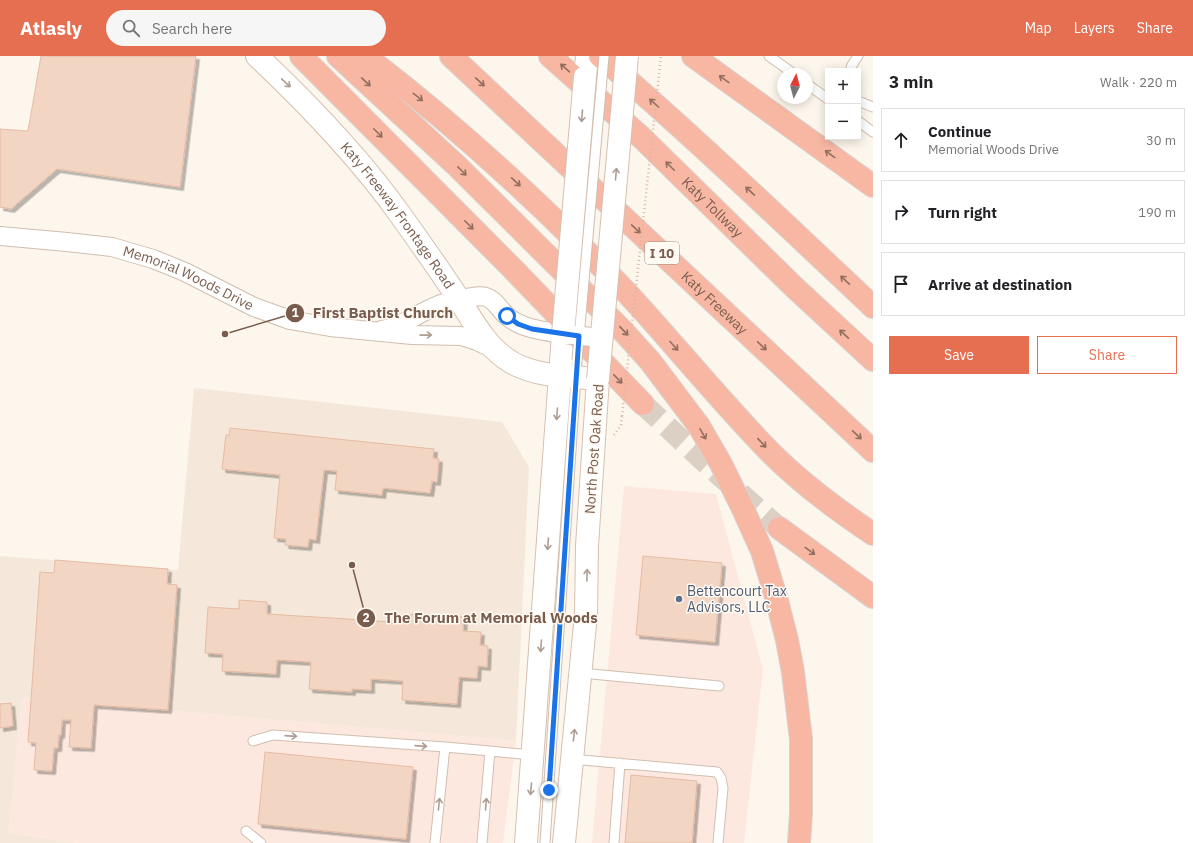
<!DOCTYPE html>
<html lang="en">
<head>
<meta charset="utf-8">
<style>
	:root { --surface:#fff; --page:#f6f6f6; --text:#202124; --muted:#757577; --line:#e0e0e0; --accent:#e76f51 }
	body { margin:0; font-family:"IBM Plex Sans",sans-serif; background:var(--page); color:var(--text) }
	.controls { position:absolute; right:12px; top:12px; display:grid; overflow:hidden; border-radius:0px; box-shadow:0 2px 10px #0003 }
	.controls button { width:36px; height:36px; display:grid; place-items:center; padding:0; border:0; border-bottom:1px solid var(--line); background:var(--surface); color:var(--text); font:20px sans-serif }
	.compass { position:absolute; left:777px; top:12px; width:36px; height:36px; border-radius:50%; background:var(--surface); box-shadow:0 2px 10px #0003; rotate:6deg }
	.stop { position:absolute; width:12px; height:12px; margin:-9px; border:3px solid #1a73e8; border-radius:50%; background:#fff }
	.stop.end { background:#1a73e8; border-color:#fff; box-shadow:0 1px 4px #0008 }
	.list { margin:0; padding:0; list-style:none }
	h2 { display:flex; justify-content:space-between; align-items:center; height:52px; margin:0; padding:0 16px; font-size:17px }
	h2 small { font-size:13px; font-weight:400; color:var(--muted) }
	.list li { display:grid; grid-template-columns:26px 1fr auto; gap:12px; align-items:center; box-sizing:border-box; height:64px; margin:0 8px 8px; padding:0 8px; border:1px solid var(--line); border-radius:0px }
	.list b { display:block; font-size:15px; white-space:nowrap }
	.list p { margin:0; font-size:13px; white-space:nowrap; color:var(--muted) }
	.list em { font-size:13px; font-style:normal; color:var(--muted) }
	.actions { display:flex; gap:8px; padding:12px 16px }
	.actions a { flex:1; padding:9px 0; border:1px solid var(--accent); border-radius:0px; text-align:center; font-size:14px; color:var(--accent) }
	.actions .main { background:var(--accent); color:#fff }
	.icon { flex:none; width:22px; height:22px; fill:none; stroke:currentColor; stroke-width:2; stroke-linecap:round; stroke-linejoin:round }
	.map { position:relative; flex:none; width:873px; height:787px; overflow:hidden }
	header { display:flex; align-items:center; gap:24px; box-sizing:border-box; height:56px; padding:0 20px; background:var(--accent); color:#fff }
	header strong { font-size:19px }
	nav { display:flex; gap:22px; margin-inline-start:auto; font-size:14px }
	.search { width:280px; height:36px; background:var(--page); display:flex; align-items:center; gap:10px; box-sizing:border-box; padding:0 14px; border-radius:22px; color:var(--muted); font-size:15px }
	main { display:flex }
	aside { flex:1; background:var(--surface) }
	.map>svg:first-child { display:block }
</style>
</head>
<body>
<header>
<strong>Atlasly</strong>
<div class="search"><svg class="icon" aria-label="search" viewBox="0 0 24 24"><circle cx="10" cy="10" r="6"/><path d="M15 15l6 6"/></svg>Search here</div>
<nav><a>Map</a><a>Layers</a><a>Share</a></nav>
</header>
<main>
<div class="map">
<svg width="873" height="787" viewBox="0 0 873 787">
	<defs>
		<filter id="shadow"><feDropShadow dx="3.5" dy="3.5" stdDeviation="0" flood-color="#0004"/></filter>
	</defs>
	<rect width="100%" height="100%" fill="#fdf6ec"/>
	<path fill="#f5e8da" d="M194 332 502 366 529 411 516 685 22 642 9 777 78 787H0V500L178 514Z"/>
	<path fill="#fde8e0" d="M624 430 716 438 763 613 744 787H592Z
		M22 642 516 685 503 787H78L9 777Z"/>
	<path fill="#f3d5c3" stroke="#e6bba3" filter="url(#shadow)" d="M41 0H196L180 131 57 113 11 153 0 151V73L28 75Z
		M230 372 434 393 433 402 439 403 437 426 432 425 430 437 383 432 382 439 335 434 337 415 324 414 316 484 309 483 308 491 285 489 286 483 274 482 280 419 222 413 226 379H229Z
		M643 500 722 507 715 586 636 579Z
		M55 504 168 513 167 528 177 529 168 654 94 649 91 692 69 691 71 664H62L61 679H59L58 692H54L52 715 34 714 36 687 28 686 40 516 54 517Z
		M239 544 267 546V558L410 567 411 558 464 561 463 575 481 576 480 589 488 590 487 611 478 610 477 622 459 621 457 648 402 644 403 625 371 623V634L352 633V636L309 633 311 606 277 604 276 618 222 615 223 598 205 597 208 551 239 553Z
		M0 647V648L11 647 13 670 0 672Z
		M265 696 413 711 406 783 258 768Z
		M631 719 697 725 692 787H625Z"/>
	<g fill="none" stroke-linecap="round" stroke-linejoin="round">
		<path stroke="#dcd0c4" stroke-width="22" stroke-dasharray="22 11" stroke-linecap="butt" d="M643 348 707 408 779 472"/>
		<defs>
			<path id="service" d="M769 0 794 18
				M850 15 852 9 858 0
				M807 28 828 43
				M858 45 873 51
				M858 65 873 76
				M581 617 719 630
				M253 685 273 679 445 691
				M571 703 717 716 721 722 723 732 718 787
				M246 775 261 787
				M435 787 445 691 490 695
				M482 787 490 695 532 699
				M545 787 577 304
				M614 787 620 707"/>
			<g id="minor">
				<path id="s1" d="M0 180 67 186 112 191 153 203 185 216 254 251 290 264 330 271 412 279 461 280 477 285 494 293"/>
				<path d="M382 274C401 271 415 259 432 252 443 246 455 244 467 242 473 241 480 239 486 241 496 244 500 255 508 261 523 273 544 275 563 278"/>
			</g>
			<g id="secondary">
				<path id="s2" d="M257 0C309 49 358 100 399 157 419 185 439 213 458 242 472 263 484 287 505 302 530 321 568 320 598 323L587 490 586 558 564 787"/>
				<path d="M585 21 587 0"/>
				<path d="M526 787 563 278"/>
			</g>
			<g id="motorway">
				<path d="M301 0 512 212 643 348"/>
				<path d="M338 0 457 110 622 274 650 305 699 370 721 408 743 453 762 495 776 541 787 584 793 616 801 683V757L799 787"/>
				<path d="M365 0C459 72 546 152 628 238 676 290 721 346 771 397 802 428 837 454 873 478"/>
				<path id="s3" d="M451 0 873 395"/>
				<path id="s4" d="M550 0 641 81 794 231 873 304"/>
				<path d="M600 0C694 81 783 166 873 251"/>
				<path d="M693 0 873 130"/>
				<path d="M779 472 873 541"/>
			</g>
		</defs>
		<use href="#service" stroke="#d1beb0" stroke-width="11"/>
		<use href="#minor" stroke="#d1beb0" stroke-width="20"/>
		<use href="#secondary" stroke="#d6c0b0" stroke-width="24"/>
		<use href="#motorway" stroke="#dad1cd" stroke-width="24"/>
		<path stroke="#d9b8a5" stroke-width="2.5" stroke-dasharray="1 3" stroke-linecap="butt" d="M614 379 621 369 622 360"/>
		<use href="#service" stroke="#fff" stroke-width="9"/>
		<use href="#minor" stroke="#fff" stroke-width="18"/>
		<use href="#secondary" stroke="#fff" stroke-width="22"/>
		<use href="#motorway" stroke="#f7b7a3" stroke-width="22"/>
		<defs>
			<path id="service-bridge" d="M577 304 604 0"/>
			<path id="minor-bridge" d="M563 278 601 282"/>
			<path id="secondary-bridge" d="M563 278 585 21
				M598 323 627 0"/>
		</defs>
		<use href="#service-bridge" stroke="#d1beb0" stroke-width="11" stroke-linecap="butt"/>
		<use href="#minor-bridge" stroke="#d1beb0" stroke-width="20" stroke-linecap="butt"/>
		<use href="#secondary-bridge" stroke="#d6c0b0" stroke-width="24" stroke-linecap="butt"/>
		<path stroke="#d9b8a5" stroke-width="2.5" stroke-dasharray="1 3" stroke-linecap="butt" d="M622 360 661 0"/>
		<use href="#service-bridge" stroke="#fff" stroke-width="9"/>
		<use href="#minor-bridge" stroke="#fff" stroke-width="18"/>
		<use href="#secondary-bridge" stroke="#fff" stroke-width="22"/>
	</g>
	<defs><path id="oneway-shaft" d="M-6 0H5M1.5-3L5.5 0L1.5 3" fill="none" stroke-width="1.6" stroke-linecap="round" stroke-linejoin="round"/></defs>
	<g stroke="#936e5e">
		<use href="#oneway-shaft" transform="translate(565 12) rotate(-139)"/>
		<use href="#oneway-shaft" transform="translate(724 23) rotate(-144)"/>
		<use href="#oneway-shaft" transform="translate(366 26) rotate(43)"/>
		<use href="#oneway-shaft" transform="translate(480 26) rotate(43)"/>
		<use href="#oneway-shaft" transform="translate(418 41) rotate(38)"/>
		<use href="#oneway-shaft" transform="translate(654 47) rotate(-138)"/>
		<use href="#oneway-shaft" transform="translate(378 77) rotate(45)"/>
		<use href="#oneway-shaft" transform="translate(830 98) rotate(-144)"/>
		<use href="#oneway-shaft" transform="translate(670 110) rotate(-135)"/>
		<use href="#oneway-shaft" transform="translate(462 115) rotate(45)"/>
		<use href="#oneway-shaft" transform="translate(516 126) rotate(43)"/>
		<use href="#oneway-shaft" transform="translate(750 135) rotate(-137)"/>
		<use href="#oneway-shaft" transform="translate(469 169) rotate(45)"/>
		<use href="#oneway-shaft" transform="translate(636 173) rotate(43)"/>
		<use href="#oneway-shaft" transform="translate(845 224) rotate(-137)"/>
		<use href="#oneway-shaft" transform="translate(624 275) rotate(47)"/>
		<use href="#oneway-shaft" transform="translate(844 278) rotate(-137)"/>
		<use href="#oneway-shaft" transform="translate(674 290) rotate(48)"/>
		<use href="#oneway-shaft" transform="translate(762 290) rotate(43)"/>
		<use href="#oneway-shaft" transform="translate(618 323) rotate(46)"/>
		<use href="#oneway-shaft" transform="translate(703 378) rotate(60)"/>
		<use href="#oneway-shaft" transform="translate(857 379) rotate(43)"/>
		<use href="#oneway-shaft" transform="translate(762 387) rotate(47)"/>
		<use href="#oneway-shaft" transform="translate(810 495) rotate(36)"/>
	</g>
	<g stroke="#af9d94">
		<use href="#oneway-shaft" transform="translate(286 27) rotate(43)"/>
		<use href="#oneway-shaft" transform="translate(582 60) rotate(95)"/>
		<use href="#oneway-shaft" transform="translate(616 118) rotate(-85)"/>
		<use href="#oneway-shaft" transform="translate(426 279) rotate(-1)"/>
		<use href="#oneway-shaft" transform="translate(557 358) rotate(94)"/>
		<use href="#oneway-shaft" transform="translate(548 488) rotate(94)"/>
		<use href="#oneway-shaft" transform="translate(587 519) rotate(-89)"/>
		<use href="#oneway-shaft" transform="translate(541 590) rotate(94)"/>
		<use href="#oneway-shaft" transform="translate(574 679) rotate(-84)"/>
		<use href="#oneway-shaft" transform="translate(291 680) rotate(4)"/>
		<use href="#oneway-shaft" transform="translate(421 690) rotate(4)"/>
		<use href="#oneway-shaft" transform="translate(531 733) rotate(95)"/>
		<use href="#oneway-shaft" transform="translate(439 748) rotate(-84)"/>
		<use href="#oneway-shaft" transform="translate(486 748) rotate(-85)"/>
	</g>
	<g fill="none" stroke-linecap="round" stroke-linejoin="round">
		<path stroke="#1a73e8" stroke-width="5" d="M507 260 518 268 532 273 579 280 549 734"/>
	</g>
	<circle fill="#5c6f8a" stroke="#fffaf3" stroke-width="1.5" cx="679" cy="543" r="4"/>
	<g text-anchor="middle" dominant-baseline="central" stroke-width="3" stroke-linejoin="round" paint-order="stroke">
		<rect fill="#fffaf3" stroke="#a28b7f" stroke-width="1" x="645" y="186" width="34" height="22" rx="3"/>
		<g font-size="13" font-weight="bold" fill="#7a5c4d">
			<text x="662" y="197">I 10</text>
		</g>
		<g font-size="14" fill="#7a5c4d" stroke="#fffaf3">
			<text stroke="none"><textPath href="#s4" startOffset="222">Katy Tollway</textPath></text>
			<text stroke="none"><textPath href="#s2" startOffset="213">Katy Freeway Frontage Road</textPath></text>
			<text stroke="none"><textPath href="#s1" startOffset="195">Memorial Woods Drive</textPath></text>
			<text stroke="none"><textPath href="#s3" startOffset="361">Katy Freeway</textPath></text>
			<text transform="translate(594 393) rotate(-86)">North Post Oak Road</text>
		</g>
		<g font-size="14" fill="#4e5e75" stroke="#fffaf3" text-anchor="start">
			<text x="687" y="535">Bettencourt Tax<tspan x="687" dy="16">Advisors, LLC</tspan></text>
		</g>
	</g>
	<path fill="none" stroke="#7a5c4d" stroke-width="1.5" d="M225 278L295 257M352 509L366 562"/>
	<g fill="#7a5c4d" stroke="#fffaf3" stroke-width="1.5">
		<circle cx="225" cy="278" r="4"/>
		<circle cx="352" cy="509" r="4"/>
		<circle cx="295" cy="257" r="10"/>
		<circle cx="366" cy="562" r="10"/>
	</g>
	<g font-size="12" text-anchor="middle" font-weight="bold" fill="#fff">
		<text x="295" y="261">1</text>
		<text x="366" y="566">2</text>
	</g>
	<g font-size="15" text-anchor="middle" font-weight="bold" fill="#7a5c4d" stroke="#fffaf3" stroke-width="3" stroke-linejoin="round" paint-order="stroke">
		<text x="383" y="262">First Baptist Church</text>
		<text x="491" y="567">The Forum at Memorial Woods</text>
	</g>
</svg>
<div class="controls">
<button>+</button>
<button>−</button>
</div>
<svg class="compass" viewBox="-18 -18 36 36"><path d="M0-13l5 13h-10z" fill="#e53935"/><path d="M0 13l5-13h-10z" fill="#757577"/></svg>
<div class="stop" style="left:507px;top:260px"></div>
<div class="stop end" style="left:549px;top:734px"></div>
</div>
<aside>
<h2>3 min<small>Walk · 220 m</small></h2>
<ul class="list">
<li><svg class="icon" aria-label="ahead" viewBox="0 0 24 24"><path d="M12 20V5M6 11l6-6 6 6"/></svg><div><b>Continue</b><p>Memorial Woods Drive</p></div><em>30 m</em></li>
<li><svg class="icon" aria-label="right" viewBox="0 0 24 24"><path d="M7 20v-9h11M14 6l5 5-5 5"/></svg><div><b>Turn right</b></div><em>190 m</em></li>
<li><svg class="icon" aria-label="arrive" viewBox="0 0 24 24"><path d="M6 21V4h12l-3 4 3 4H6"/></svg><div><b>Arrive at destination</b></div></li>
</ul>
<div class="actions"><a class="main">Save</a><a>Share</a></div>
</aside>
</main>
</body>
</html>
